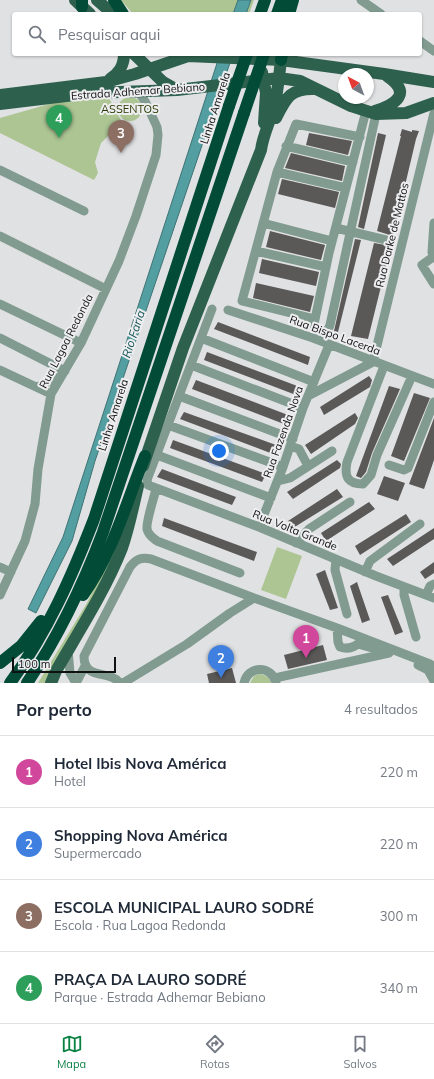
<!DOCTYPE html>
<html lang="pt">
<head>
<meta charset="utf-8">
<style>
	:root { --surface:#fff; --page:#f6f6f7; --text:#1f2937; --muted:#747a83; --line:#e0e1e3; --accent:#0b8043 }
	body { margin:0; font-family:Mulish,sans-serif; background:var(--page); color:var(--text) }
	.compass { position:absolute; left:338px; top:68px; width:36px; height:36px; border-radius:50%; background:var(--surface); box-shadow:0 1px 3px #0004; rotate:319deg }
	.scale { position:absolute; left:12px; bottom:10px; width:104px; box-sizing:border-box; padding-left:4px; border:2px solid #101111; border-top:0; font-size:11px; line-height:14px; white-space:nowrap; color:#101111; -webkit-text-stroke:3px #eeeef0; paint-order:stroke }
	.you { position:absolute; left:219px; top:451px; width:14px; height:14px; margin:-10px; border:3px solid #fff; border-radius:50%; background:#1a73e8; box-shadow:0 0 0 6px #1a73e833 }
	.badge { display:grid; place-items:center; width:26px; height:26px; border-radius:50%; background:var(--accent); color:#fff; font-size:13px; font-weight:700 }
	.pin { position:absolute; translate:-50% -33px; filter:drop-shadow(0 1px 2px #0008) }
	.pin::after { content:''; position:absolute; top:21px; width:14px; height:12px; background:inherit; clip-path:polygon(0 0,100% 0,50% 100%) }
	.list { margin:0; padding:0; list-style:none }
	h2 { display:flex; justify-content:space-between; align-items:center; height:52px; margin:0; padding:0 16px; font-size:17px }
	h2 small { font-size:13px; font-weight:400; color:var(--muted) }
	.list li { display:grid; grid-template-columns:26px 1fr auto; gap:12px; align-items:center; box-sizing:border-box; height:72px; padding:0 16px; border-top:1px solid var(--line) }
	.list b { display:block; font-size:15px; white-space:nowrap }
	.list p { margin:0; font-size:13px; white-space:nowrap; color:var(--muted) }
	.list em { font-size:13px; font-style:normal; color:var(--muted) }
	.icon { flex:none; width:22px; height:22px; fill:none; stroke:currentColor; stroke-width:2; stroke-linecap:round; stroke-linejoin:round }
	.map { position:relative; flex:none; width:434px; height:683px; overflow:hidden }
	.search { position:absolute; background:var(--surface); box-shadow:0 1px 3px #0004; left:12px; right:12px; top:12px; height:44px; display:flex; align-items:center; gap:10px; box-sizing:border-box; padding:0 14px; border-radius:4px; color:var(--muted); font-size:15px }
	.sheet { height:340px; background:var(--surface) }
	nav { display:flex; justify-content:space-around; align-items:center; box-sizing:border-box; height:56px; border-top:1px solid var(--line); background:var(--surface); font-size:11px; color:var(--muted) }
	nav a { display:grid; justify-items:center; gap:2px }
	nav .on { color:var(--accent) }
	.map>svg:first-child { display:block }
</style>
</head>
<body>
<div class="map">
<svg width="434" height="683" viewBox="0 0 434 683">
	<rect width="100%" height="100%" fill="#e0e1e3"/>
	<path fill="#acc593" d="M121 0H254L249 14H133Z
		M118 109a12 12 0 1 1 24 0a12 12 0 1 1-24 0Z
		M109 98 123 124 116 128 101 143 95 162 98 173 94 180 0 133V118L56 102Z
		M119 534 111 560 92 598 45 683H38L87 603Z
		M277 547 302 556 286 599 261 590Z
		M259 674C265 675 270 677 271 683H250L254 676Z"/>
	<path fill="#539ea1" stroke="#3f7476" d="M238 0H251L246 14H233Z
		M220 54H233L95 461 72 541 36 613 28 609 63 537Z"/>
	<path fill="#5b5858" d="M402 129 412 132V130L419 131 416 139 393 236 377 231 401 136H400Z
		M309 133 352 141 348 155 306 145Z
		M378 133 386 135 364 229 358 227Z
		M291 153 345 166 342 181 285 168Z
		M282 179 339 192 335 208 278 194Z
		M270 231 325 245 321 260 266 247Z
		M355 239 361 240 338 332 334 331Z
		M374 243 391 246 368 339 351 336Z
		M262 259 319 272 316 286 259 273Z
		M256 283 314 296 310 312 253 298Z
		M218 322 310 357 308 365 214 329Z
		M207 352 300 387 296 395 204 360Z
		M369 376 372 380 370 387 324 415 320 407Z
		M196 380 288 415 284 424 192 389Z
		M389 386 400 389 372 453 366 472 361 478 356 476Z
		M414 393 430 398 404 461 391 456Z
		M184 412 276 445 273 454 180 419Z
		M355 413 358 418 355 424 311 454 305 445Z
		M434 418V460L424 489 409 484Z
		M173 440 266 474 262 482 170 448Z
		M337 460 341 464 340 468 293 499 287 492Z
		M162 469 236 497 232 505 157 477Z
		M384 476 405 483 398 501 377 494Z
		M337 489 343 497 293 528 288 521Z
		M369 502 375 509 326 541 321 533Z
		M406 514 411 522 360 555 355 546Z
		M164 518 257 552 254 561 162 526Z
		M434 528V539L393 566 387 559Z
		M434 562V573L425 579 420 572Z
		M325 570 338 608 330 610 316 574Z
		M357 582 370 620 362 623 350 586Z
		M388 595 403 632 395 635 381 597Z
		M323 645 327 660 288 669 284 655Z
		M232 668 236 683H209L207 674Z"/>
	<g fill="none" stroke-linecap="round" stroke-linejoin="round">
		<path stroke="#819b90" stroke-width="9" d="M361 0 381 14
			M420 41 434 51
			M366 111 329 253 314 324 317 331C324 332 328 332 330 325L376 114
			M286 146 353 162
			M0 170 84 211
			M277 172 346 188
			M263 223 332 241
			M434 223 432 252 434 258
			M336 228 386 240
			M0 236 106 289
			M256 251 326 267
			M433 257 422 265 434 284
			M0 304 81 343
			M212 309 147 480 148 485 259 527 376 576 434 598
			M228 310 313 338 434 384
			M315 319 242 301 277 172 296 124 360 137
			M0 338 65 371
			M201 338 314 382
			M373 362 434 113
			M191 365 303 408
			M384 366 347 462C344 477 348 484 363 484L371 475 377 455 412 376
			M0 370 51 394
			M37 387 61 376
			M179 396 293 439
			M308 396 373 362
			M168 425 283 467
			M290 446 299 449 308 466
			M157 455 271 498
			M389 465 404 470 408 468 434 402
			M278 481 290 478 332 451
			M156 489C154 498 146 521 147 529 148 535 153 538 157 541L240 573
			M259 527 283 467 303 408 329 345
			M296 543 309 529 350 502
			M336 559 335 570 347 614
			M0 567 11 572
			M365 572 370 561 420 524
			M404 587V595L416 637
			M0 595 25 541 35 504 38 469 51 394 81 343 119 261 136 216 156 155 158 135 157 127 146 103 138 91
			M426 595 430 586 434 584
			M337 628 338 642 340 647C349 650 356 647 362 640
			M358 644 386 652
			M68 650 70 673 76 683
			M418 665 428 670 434 681
			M275 678 389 653
			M76 683 85 666
			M120 683C109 669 84 681 84 656L130 567C136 559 141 557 151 559L254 598
			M123 683 187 644 230 613 254 598 337 628 430 664 434 667
			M244 683C248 665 272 665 276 683"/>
		<path stroke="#2e604e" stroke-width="12" d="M75 0 90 14
			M97 0 113 14
			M134 54 163 82 177 90
			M262 72 266 93 264 123
			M110 79C119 73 124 66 124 54
			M0 95 106 82 135 74 188 56 281 60 384 74 434 82
			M0 104 91 93 177 90 279 78 300 81 351 106 376 114 406 113 434 103
			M375 111C397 104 412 93 387 76
			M276 118C286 98 290 88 315 89
			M143 466 183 348 261 150C263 135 270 122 274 107 278 92 279 76 281 60
			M51 683 56 671C79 631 105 591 122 548 129 528 133 507 138 486"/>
		<path stroke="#024c37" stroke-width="12" d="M82 0V7
			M114 0 123 14
			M260 14 265 0
			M277 14 282 0
			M289 14 293 0
			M281 60 282 54
			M83 595C113 553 126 503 145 456
			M0 663 21 646 41 621
			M10 683C47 633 72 576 94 519L229 106
			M27 683C59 636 83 585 103 532L244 113"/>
		<path stroke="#024c37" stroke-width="12" d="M229 106 247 54
			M244 113 264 54"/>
	</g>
	<g text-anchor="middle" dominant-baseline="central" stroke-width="4" stroke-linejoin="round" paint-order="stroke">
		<g font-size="11" fill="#101111" stroke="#eeeef0">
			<text transform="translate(138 91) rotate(-4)">Estrada Adhemar Bebiano</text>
			<text transform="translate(215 108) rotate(-72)">Linha Amarela</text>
			<text transform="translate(392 235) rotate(-76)">Rua Darke de Mattos</text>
			<text transform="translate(335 335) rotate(20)">Rua Bispo Lacerda</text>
			<text transform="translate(66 341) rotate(-63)">Rua Lagoa Redonda</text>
			<text transform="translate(113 415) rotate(-72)">Linha Amarela</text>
			<text transform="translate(283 432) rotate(-70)">Rua Fazenda Nova</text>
			<text transform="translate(295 530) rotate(22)">Rua Volta Grande</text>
		</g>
		<g font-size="11" fill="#263c03" stroke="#eeeef0">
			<text x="130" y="109">ASSENTOS</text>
		</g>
		<g font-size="12" font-style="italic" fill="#125456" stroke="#eeeef0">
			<text transform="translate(133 334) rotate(-72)">Rio Faria</text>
		</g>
	</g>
</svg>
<svg class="compass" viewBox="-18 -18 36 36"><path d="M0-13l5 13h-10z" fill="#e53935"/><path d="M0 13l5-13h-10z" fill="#747a83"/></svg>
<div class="scale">100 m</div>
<div class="you"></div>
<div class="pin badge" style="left:306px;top:658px;background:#d1479c">1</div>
<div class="pin badge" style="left:221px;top:678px;background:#3f7fe0">2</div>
<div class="pin badge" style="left:121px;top:153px;background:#8d6e63">3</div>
<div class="pin badge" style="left:59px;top:138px;background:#2e9e5b">4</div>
<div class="search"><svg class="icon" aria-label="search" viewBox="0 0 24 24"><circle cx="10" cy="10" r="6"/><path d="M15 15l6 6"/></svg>Pesquisar aqui</div>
</div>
<section class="sheet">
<h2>Por perto<small>4 resultados</small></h2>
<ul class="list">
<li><span class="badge" style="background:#d1479c">1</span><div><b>Hotel Ibis Nova América</b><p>Hotel</p></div><em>220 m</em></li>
<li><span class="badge" style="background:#3f7fe0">2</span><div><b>Shopping Nova América</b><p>Supermercado</p></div><em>220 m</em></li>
<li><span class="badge" style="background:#8d6e63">3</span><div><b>ESCOLA MUNICIPAL LAURO SODRÉ</b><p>Escola · Rua Lagoa Redonda</p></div><em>300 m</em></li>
<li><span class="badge" style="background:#2e9e5b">4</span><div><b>PRAÇA DA LAURO SODRÉ</b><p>Parque · Estrada Adhemar Bebiano</p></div><em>340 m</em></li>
</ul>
</section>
<nav>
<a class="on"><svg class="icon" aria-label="map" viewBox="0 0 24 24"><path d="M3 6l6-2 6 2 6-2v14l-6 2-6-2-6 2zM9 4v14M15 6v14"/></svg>Mapa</a>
<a><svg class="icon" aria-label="directions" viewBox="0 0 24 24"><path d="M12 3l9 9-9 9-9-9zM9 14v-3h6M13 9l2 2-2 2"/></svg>Rotas</a>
<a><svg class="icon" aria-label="saved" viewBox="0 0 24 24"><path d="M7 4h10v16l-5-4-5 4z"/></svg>Salvos</a>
</nav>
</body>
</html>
